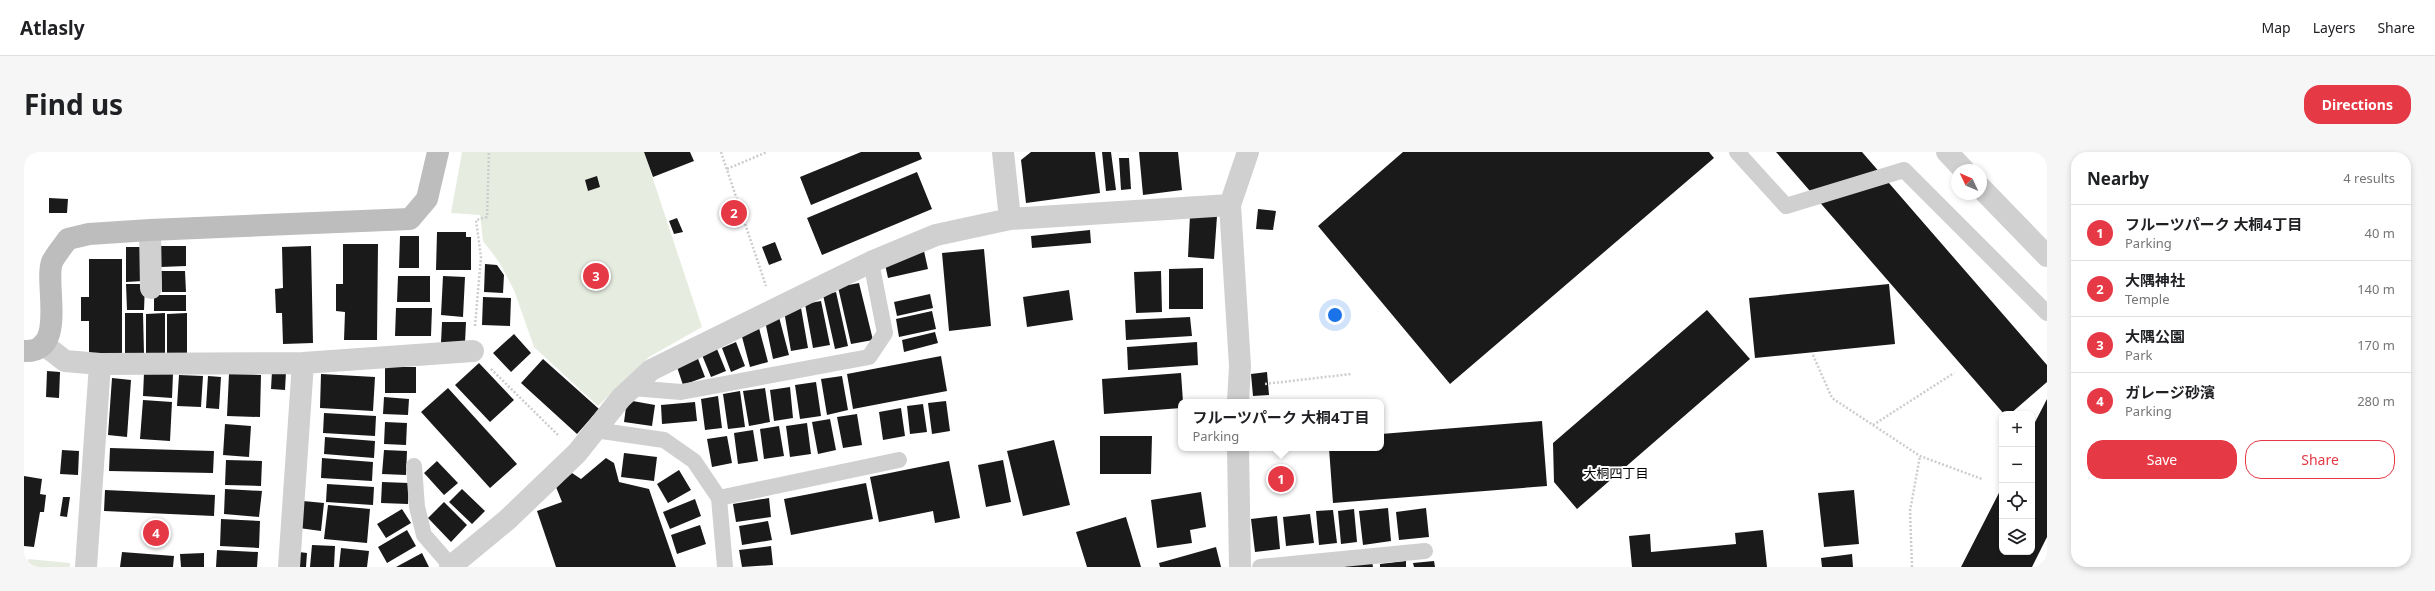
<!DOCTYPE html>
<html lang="en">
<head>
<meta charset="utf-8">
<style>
	:root { --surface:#fff; --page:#f6f6f6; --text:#202124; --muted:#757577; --line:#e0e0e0; --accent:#e63946 }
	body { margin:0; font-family:"Noto Sans","Noto Sans JP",sans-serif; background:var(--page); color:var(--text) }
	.controls { position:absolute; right:12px; bottom:12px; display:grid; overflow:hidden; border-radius:8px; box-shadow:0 2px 6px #0003 }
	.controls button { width:36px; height:36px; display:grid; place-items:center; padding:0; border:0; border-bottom:1px solid var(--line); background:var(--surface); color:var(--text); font:20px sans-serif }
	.compass { position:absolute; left:1927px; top:12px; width:36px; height:36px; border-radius:50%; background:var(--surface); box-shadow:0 2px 6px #0003; rotate:314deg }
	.you { position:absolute; left:1311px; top:163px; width:14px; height:14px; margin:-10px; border:3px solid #fff; border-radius:50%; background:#1a73e8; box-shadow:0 0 0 6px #1a73e833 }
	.badge { display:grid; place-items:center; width:26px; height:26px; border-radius:50%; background:var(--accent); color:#fff; font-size:13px; font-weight:700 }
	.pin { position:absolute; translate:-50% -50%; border:2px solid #fff; box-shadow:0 1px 4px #0006 }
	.popup { position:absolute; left:1154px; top:247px; width:206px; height:52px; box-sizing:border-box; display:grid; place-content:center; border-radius:8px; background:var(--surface); filter:drop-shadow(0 1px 3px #0005); font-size:13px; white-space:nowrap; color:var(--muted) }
	.popup b { font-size:15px; color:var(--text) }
	.popup::after { content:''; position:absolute; left:50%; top:100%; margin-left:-8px; border:8px solid transparent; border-top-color:var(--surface) }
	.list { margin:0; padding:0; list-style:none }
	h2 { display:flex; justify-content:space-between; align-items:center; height:52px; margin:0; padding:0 16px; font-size:17px }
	h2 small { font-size:13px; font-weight:400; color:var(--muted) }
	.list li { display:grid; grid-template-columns:26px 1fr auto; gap:12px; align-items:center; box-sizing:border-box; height:56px; padding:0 16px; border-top:1px solid var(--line) }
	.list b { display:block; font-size:15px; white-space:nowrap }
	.list p { margin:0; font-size:13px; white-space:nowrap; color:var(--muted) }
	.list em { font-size:13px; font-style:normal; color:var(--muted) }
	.actions { display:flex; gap:8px; padding:12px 16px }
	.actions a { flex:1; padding:9px 0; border:1px solid var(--accent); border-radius:16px; text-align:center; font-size:14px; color:var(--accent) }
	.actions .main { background:var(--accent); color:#fff }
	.icon { flex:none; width:22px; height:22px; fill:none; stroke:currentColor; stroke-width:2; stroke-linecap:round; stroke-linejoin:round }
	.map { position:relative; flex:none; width:2023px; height:415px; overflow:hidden; border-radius:16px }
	header { display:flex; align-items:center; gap:24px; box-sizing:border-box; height:56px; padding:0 20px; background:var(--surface); border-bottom:1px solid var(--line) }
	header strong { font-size:19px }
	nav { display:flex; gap:22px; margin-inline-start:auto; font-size:14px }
	.intro { display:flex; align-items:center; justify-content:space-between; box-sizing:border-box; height:96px; padding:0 24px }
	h1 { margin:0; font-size:28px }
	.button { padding:10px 18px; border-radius:16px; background:var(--accent); color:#fff; font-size:14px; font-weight:700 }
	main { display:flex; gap:24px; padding:0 24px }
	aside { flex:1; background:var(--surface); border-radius:16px; box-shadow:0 2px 6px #0003 }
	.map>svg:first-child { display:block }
</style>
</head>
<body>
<header>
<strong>Atlasly</strong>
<nav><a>Map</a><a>Layers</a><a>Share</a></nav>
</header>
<div class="intro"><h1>Find us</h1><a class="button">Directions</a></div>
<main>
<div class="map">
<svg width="2023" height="415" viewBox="0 0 2023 415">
	<rect width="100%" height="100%" fill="#fff"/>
	<path fill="#e6ecdf" d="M438 0H620L678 175 625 205 574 254 510 195 490 138 475 110 459 89 456 63 427 61Z
		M4 407 46 411V415H3Z"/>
	<path fill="#1a1a1a" d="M620 0H666L670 9 629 25Z
		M837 0H895L898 7 787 53 776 25Z
		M1007 0H1071L1076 41 1002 51 997 8Z
		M1078 0H1087L1092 38 1082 39Z
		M1115 0H1154L1158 38 1119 43Z
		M1379 0H1685L1690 6 1426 232 1294 74Z
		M1752 0H1838L2023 213V230L1986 262H1980Z
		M1095 6H1105L1107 37 1097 38Z
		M893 20 908 57 798 103 783 66Z
		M573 24 576 35 564 39 561 28Z
		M25 46 44 47 43 61H25Z
		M1234 57 1252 59 1249 78 1232 77Z
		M1166 63 1193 64 1190 107 1164 105Z
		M653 66 659 80 650 82 645 69Z
		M1066 78 1067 91 1008 96 1007 84Z
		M413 80H442V85H447V118H412Z
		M376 84H395V116H375Z
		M751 90 758 108 745 113 738 95Z
		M319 92H354L353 188H320L321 160 312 159V132H319Z
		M137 94H162V114L137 115Z
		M287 94 289 191 259 192 258 161H252L251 137 259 136 258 95Z
		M102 95H119V129L102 130Z
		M960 97 967 174 925 179 918 101Z
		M900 99 904 117 864 126 860 108Z
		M65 107H98V202H65V169H57V145H65Z
		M461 112 473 113 480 123 479 141 460 140Z
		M1179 116V157H1145V117Z
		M137 119H161L162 140H138Z
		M1137 119 1138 160 1112 161 1110 120Z
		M374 124H406V150H373Z
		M419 124 441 125 439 165 417 163Z
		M835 131 849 188 827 192 814 135Z
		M102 132H121L120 158H103Z
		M1865 132 1871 192 1731 206 1725 146Z
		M1045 138 1049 168 1003 175 999 145Z
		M812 140 824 194 811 197 799 143Z
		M906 142 909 156 873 164 870 150Z
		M130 143H162V159H130Z
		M459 145 487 146 486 174 458 173Z
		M797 149 806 193 789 196 781 152Z
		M372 156H408L407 184H371Z
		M777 156 784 196 767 199 760 159Z
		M1683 158 1726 207 1553 357 1530 330 1529 291Z
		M908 159 912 177 875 185 872 167Z
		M101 161H119L120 202H101Z
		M141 161V202H122V162Z
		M163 161V201H143V162Z
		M755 165 765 203 749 207 741 169Z
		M1166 165 1168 184 1102 188 1101 168Z
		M418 170H442L441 191H417Z
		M735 176 744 210 726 215 717 181Z
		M911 180 914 191 880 200 878 188Z
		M490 182 507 201 487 220 469 201Z
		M712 190 721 214 707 220 698 196Z
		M1173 190 1174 213 1104 218 1103 195Z
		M693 197 702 219 687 225 678 203Z
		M673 204 681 225 659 233 652 212Z
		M917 204 923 239 829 257 823 222Z
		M519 207 575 257 553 282 497 231Z
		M455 211 490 248 466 270 431 233Z
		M361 215H392V241H361Z
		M23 219 36 220 35 246 22 245Z
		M248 219 262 220 261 238 247 237Z
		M1243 220 1245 243 1229 244 1227 222Z
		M120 221 149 222 148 246 119 244Z
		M1157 221 1159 250H1157V256L1080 262 1078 227Z
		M205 222 237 223 236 265 203 264Z
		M297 222 351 225 349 259 296 256Z
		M155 223 179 224 177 255 153 254Z
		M184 224 197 225 195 257 182 256Z
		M818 224 824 258 803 263 797 227Z
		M88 226 107 228 103 285 84 283Z
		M792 230 797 264 776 267 771 233Z
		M766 235 769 266 750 269 746 238Z
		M424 236 493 312 466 336 397 260Z
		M741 236 746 270 725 274 719 239Z
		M716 239 721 275 704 277 699 242Z
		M694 244 698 276 681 278 677 247Z
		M360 245 385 247 384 263 359 262Z
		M2023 247V385L2008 415H1937L1978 335V400H2008V276Z
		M119 248 148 250 146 289 116 287Z
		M603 248 631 253 628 274 600 270Z
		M922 249 926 279 908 282 904 251Z
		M671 250 673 269 638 272 637 253Z
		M899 252 903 280 886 282 883 254Z
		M877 256 881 284 859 288 855 260Z
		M300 261 352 264 351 284 299 281Z
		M833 262 838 293 819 296 813 265Z
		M806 267 812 298 794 302 788 270Z
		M1518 269 1523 334 1309 351 1305 296H1357V282Z
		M361 270 383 271 382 293 360 292Z
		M783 271 787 302 766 305 762 274Z
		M201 272 227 274 225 305 199 303Z
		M755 274 760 304 740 307 736 277Z
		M729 278 734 309 714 312 710 281Z
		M703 284 708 311 688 315 683 287Z
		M1076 284H1128L1127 322H1076Z
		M301 285 351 289 350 306 300 302Z
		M1030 288 1046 353 999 364 983 299Z
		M86 296 190 299 189 321 85 319Z
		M38 298 55 299 54 323 36 322Z
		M360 298 383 299 382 323 358 322Z
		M600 301 633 305 630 329 597 325Z
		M298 306 349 310 348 329 297 326Z
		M582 306 590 311 595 330 625 337 652 415H532L513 359 538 350 532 335 548 321 557 327Z
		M202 308 238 309 237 334 201 333Z
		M979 308 987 350 962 355 954 313Z
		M413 309 434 331 420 343 400 321Z
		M925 309 936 366 911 371 909 359 855 370 846 325Z
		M655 318 667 338 644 351 633 332Z
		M0 324 18 327 16 342 22 343 20 360H16L10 395 0 394Z
		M358 330 385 331 384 352 357 351Z
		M842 331 849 367 767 383 760 347Z
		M303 332 350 335 349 353 302 350Z
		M201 337 238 339 235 365 200 362Z
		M438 337 461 359 448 372 425 350Z
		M81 338 191 343 190 364 80 359Z
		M1830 338 1835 392 1800 395 1794 341Z
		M1177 340 1182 375 1166 378 1168 391 1133 396 1127 348Z
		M39 345H46L43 365 36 364Z
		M745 346 747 365 712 370 709 352Z
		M671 347 677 364 646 377 639 360Z
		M279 349 300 351 297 379 275 376Z
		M420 350 443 373 427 390 404 366Z
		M304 353 346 357 343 391 300 387Z
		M1364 356 1367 389 1339 393 1335 359Z
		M1402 356 1405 385 1375 388 1372 360Z
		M378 357 387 371 362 386 353 372Z
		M1330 357 1333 390 1317 392 1314 359Z
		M1309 358 1313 391 1295 393 1292 359Z
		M1286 362 1290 391 1262 394 1259 365Z
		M1253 364 1256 397 1231 400 1227 367Z
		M1102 365 1117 415H1063L1052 380Z
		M197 367 236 369 235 396 196 394Z
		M744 369 748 388 718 393 715 374Z
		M676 373 682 392 653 402 647 383Z
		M383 378 392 394 363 411 354 395Z
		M1739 378 1743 415H1608L1605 384 1626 382 1627 400 1712 392 1711 381Z
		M288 393 311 394 310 415H286Z
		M747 394 749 413 718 415 715 398Z
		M1192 395 1197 415H1136L1135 411Z
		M317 396 345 399 343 415H315Z
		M193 398 234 400 233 415H192Z
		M98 400 150 404 149 415H96Z
		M275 400 283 401 282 415H274Z
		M180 401V415H157L156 402Z
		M398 401 405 415H372Z
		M1828 402 1829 415H1798L1797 406Z
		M1382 409V415H1356V412Z
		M1410 409 1411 415H1390L1389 411Z
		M1348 410 1349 415H1321V414Z"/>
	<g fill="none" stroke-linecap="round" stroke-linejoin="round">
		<path stroke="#cdcdcd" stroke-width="2.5" stroke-dasharray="2 2" stroke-linecap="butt" d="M697 0 742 134
			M703 17 743 0
			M451 174 457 105 452 68 463 65 465 0
			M1789 203 1808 246 1896 304 1958 327
			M467 217 535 284
			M1241 232 1327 222
			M1849 273 1930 221
			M1888 415 1886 359 1896 304"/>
		<path stroke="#d0d0d0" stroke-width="16" d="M1713 0 1762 54 1880 18 2023 161
			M608 236 657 240 845 205 861 181 847 110
			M571 278 640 288 670 309 695 346 701 415
			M390 314 393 355 400 383 427 414
			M695 346 875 308
			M1236 415 1401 399"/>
		<path stroke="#d0d0d0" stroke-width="22" d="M979 0 986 67
			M1923 0 1940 18
			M1957 36 2023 104
			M126 78 127 136
			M19 192 41 209 76 212 279 211 449 199
			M1214 250 1216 214 1206 53 1224 0
			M1214 296 1216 415
			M62 415 76 212
			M265 415 279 211
			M426 415 483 368 553 301 597 246 627 218 847 110 912 83 986 67 1206 53"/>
		<path stroke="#bdbdbd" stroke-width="22" d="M0 199C44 202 20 131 28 110 32 102 39 94 44 87L65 82 126 78 386 67 403 47 414 0"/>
	</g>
	<g text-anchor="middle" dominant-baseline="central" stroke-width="4" stroke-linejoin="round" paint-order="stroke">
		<g font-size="13" fill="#000" stroke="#fff">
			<text x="1592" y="321">大桐四丁目</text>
		</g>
	</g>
</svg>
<div class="controls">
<button>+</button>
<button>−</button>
<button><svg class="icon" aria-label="locate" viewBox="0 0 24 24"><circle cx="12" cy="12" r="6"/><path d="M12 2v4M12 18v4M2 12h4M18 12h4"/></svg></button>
<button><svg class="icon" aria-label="layers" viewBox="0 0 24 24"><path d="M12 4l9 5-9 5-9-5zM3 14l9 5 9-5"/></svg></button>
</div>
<svg class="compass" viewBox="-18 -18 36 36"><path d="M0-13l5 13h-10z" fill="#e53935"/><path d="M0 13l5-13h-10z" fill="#757577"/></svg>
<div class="you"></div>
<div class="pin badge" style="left:1257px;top:327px">1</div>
<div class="popup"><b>フルーツパーク 大桐4丁目</b>Parking</div>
<div class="pin badge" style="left:710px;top:61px">2</div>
<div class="pin badge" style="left:572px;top:124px">3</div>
<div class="pin badge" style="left:132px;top:381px">4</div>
</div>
<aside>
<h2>Nearby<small>4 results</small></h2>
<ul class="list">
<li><span class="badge">1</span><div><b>フルーツパーク 大桐4丁目</b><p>Parking</p></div><em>40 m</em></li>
<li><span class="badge">2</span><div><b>大隅神社</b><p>Temple</p></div><em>140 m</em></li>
<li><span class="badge">3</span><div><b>大隅公園</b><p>Park</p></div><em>170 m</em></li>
<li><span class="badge">4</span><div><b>ガレージ砂濱</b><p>Parking</p></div><em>280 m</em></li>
</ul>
<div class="actions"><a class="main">Save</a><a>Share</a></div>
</aside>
</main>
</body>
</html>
